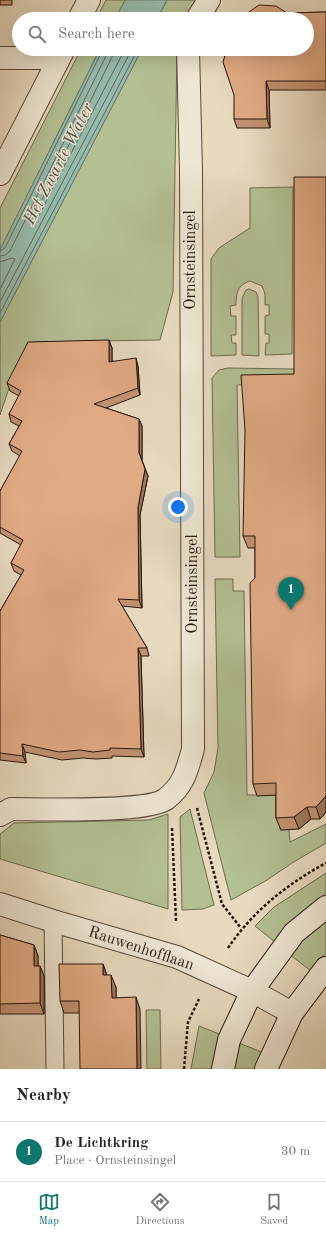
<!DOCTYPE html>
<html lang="en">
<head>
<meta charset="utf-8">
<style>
	:root { --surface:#fff; --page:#f2f2f2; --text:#202124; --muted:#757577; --line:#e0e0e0; --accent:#0f766e }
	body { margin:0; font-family:"Old Standard TT",serif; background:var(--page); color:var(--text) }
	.you { position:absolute; left:178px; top:507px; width:14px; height:14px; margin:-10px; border:3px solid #fff; border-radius:50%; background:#1a73e8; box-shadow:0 0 0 6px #1a73e833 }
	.badge { display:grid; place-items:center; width:26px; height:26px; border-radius:50%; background:var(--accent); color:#fff; font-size:13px; font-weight:700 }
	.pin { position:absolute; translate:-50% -33px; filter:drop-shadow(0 1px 2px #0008) }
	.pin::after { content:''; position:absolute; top:21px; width:14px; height:12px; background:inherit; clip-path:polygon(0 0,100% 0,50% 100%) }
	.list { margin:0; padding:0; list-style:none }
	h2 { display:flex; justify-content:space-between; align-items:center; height:52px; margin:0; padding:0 16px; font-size:17px }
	h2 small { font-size:13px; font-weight:400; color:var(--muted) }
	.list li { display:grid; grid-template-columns:26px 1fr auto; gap:12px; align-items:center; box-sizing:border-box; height:60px; padding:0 16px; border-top:1px solid var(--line) }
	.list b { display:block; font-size:15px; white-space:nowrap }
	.list p { margin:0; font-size:13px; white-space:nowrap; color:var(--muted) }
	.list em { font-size:13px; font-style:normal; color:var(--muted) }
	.icon { flex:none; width:22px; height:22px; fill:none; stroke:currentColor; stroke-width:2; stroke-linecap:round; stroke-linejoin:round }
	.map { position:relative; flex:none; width:326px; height:1069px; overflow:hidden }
	.search { position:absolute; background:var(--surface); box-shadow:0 4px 16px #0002; left:12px; right:12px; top:12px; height:44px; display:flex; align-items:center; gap:10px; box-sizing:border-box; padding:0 14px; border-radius:22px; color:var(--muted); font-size:15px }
	.sheet { height:112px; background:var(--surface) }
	nav { display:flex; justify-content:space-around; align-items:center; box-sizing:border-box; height:56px; border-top:1px solid var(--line); background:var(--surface); font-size:11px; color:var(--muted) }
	nav a { display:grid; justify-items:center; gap:2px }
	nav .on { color:var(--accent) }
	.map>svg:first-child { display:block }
</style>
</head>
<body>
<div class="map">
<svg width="326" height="1069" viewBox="0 0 326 1069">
	<rect width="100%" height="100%" fill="#e7dabf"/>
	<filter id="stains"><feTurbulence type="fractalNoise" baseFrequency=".005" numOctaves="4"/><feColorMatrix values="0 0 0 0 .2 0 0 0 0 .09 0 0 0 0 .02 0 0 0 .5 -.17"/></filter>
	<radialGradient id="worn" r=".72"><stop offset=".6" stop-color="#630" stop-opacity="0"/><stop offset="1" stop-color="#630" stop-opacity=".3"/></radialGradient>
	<path fill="#b3c094" stroke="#6d6a50" d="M106 0H125L115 19H96Z
		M167 0H196L187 19H157Z
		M81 49H100L0 250V208Z
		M142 49H177L173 292 160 340 34 342 8 391 0 415V322Z
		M293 187 292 354 265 355 266 343H269V334H265V316L269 315V305H265V294L262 286 250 281C237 285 236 294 236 305L230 306 231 316H236V335H231L232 343H236V355L211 356V259L219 248 250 228V188Z
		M249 289 256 292 258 297 259 356 242 355V298L246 290Z
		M228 368 296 369 295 383 237 385 240 557H215L212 378 219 370Z
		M215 579H233V591H244L247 795H280V830L289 829 290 842 326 824V843L292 863 267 880 231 900 204 793 214 772 218 748Z
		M190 809 214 905 203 909 182 910 180 817Z
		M168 814V909L0 859V834L14 823 149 820Z
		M326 873V893L296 918 275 942 255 926 274 907Z
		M326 916V953L311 971 289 954Z
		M146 1010H160L161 1069H147Z
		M199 1026 222 1035 213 1069H191Z
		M239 1043 264 1053 259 1069H232Z"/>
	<path fill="#97bbad" stroke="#6a796d" d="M125 0H167L157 19H115Z
		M100 49H142L0 322V250Z"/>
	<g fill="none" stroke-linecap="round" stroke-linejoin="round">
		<path stroke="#5f685d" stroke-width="1" d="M114 49 112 57 34 216 35 218 38 217 125 49
			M0 251 5 248 103 49
			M0 256 5 255 10 251 107 54 108 49
			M0 262 12 258 15 259 0 289
			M0 302 132 49
			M0 313 138 49"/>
		<defs>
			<path id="lane" d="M53 921 55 1069"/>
			<path id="street" d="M79 19 89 0
				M197 19 209 0
				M0 58H59
				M0 174 64 49
				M0 815 11 809C40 809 147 813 166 799 184 785 187 770 193 749L191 171 188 49
				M0 904 53 921 177 957 252 991 292 1013"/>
			<path id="secondary" d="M223 1069 229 1040 252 991 294 933 326 907
				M266 1069 292 1013 326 968"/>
		</defs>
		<use href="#lane" stroke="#57463a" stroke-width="19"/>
		<use href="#street" stroke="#57463a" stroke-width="24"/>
		<use href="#secondary" stroke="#27150d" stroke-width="24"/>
		<path stroke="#27150d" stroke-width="2.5" stroke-dasharray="3 2" stroke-linecap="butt" d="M197 808 222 904 241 928
			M172 828 176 921
			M228 948C253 911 287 884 326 863
			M184 1069 188 1022 199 999"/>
		<use href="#lane" stroke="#efe7d5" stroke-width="17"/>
		<use href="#street" stroke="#efe7d5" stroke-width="22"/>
		<use href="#secondary" stroke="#efe7d5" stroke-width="22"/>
	</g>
	<path fill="#c29373" stroke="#27150d" d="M0 0H12V5H0Z
		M326 12V90H269L270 128H237L234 119 287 13Z
		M326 177V812L320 819H311L299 829 281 830 276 818V795L257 796 253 784 255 578V548H248L243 536 294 374Z
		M109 340 112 348V361L138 366 140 395 106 408 139 419 142 426V460L148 476 140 515 142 608 122 606 147 648 149 656H141L144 757 112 756V758L96 759 83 758 62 760 25 752 26 763 0 760V611L21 575 14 571 11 563 21 545 0 533V491L20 456 12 451 9 444 19 426 11 422 9 414 19 396 10 391 7 383Z
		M0 935 34 945 38 956V966H40L44 976V1014H0Z
		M103 964 107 975 116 987V998L140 1009 79 1013H64L60 1001Z"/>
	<path fill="#9e785e" stroke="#27150d" d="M266 81 269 90 270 128 267 119Z
		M109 340 112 348V369L109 362Z
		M136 358 138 366 140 395 138 388Z
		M139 419 142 426V460L139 453Z
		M145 469 148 476 140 515 142 608 139 600 138 508Z
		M138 648 141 656 144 757 141 749Z
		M22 744 25 752 26 763 23 756Z
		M326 796V812L320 819 316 807Z
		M307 807 311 819 299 829 294 817Z
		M34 945 38 956V976L34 966Z
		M103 964 107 976 103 975Z
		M40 966 44 976V1014L40 1003Z
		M111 975 116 987V1010L112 998Z
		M136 997 140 1009 141 1069H137Z"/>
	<path fill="#e1ab86" stroke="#27150d" d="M259 5 276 6 287 13 326 12V81H266L267 119H234V95L223 62 227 49H307V19H237V14H246Z
		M294 177H326V796L316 807H307L294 817 276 818V783L253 784 250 583 255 578V536H243L245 430 241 375 294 374Z
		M109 340V362L136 358 138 388 94 404 139 419V453L145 469 138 508 139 600 118 599 147 648H138L141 749 110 748V750L93 752 80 750 59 752 22 744 23 756 0 753V611L24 570 11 563 23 540 0 527V491L22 451 9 444 22 421 9 414 21 391 7 383 28 342Z
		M0 935 34 945V966H40V1003L0 1004Z
		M59 964H103V975H111L112 998 136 997 137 1069H80L79 1001H60Z"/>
	<g text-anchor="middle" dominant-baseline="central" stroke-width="3" stroke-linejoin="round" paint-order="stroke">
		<g font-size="16" fill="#27150d" stroke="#efe7d5">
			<text transform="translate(191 260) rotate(-90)">Ornsteinsingel</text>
			<text transform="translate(193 584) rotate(-90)">Ornsteinsingel</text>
			<text transform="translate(141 949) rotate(18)">Rauwenhofflaan</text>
		</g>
		<g font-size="17" font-style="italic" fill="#4e4f45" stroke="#efe7d5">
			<text transform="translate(59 164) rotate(-63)">Het Zwarte Water</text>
		</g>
	</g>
	<rect width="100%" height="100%" filter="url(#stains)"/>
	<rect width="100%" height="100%" fill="url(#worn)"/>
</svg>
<div class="you"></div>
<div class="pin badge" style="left:291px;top:610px">1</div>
<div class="search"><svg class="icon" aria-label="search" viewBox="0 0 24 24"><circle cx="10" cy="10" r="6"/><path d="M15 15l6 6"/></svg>Search here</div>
</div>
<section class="sheet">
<h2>Nearby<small></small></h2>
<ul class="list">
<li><span class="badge">1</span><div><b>De Lichtkring</b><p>Place · Ornsteinsingel</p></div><em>30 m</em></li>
</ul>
</section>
<nav>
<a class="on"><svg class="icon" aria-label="map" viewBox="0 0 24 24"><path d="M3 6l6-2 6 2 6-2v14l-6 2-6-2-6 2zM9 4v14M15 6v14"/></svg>Map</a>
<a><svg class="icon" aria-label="directions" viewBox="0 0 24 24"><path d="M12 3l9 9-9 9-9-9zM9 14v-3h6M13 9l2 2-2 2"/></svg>Directions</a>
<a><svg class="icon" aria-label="saved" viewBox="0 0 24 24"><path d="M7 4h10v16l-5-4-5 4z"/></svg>Saved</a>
</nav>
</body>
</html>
